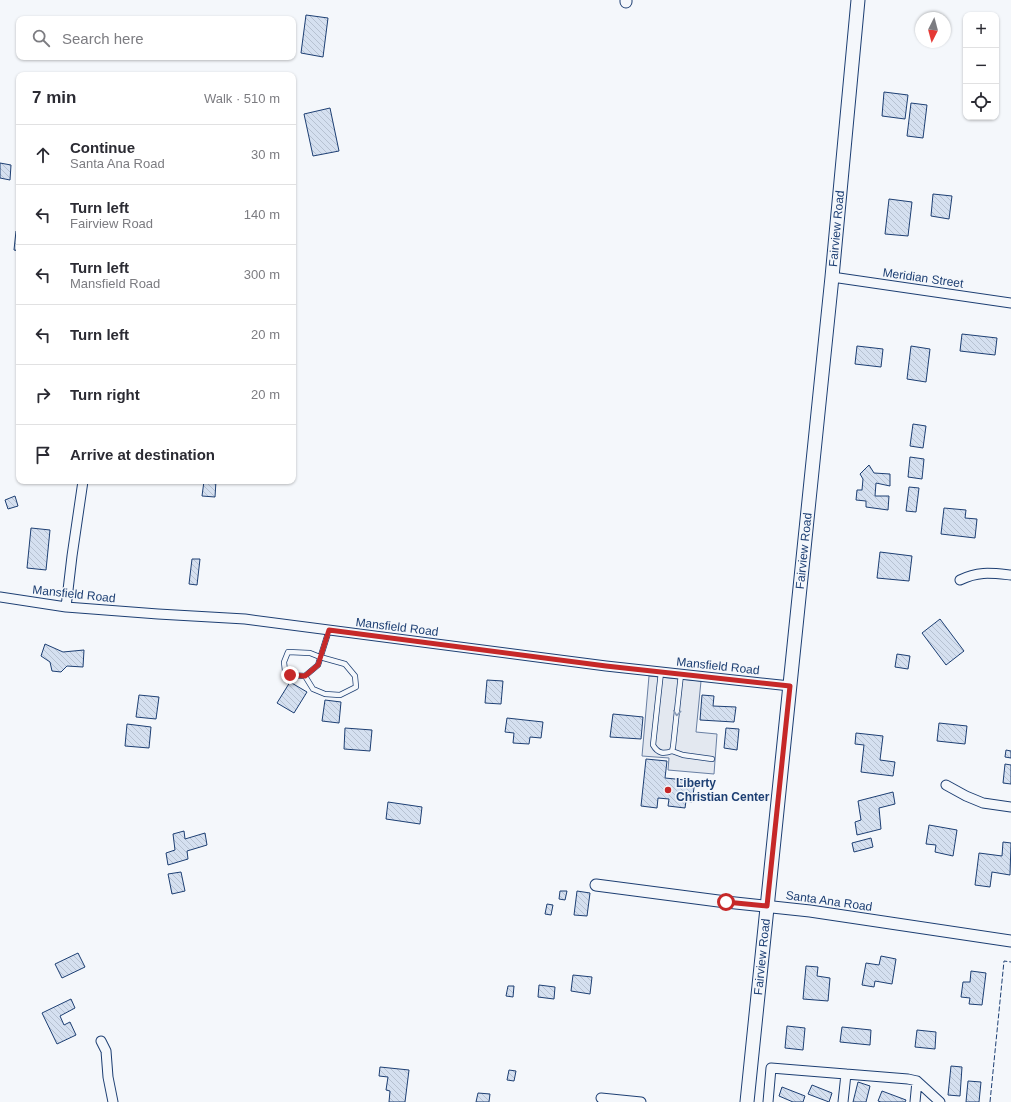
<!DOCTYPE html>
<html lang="en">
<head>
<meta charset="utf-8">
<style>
	:root { --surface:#fff; --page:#f7f7f7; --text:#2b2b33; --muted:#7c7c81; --line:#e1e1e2 }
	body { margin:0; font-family:Helvetica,sans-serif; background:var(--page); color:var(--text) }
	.controls { position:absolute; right:12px; top:12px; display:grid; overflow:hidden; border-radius:8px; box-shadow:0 1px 3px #0004 }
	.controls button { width:36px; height:36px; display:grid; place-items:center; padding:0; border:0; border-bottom:1px solid var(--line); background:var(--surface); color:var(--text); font:20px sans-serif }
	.compass { position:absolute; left:915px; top:12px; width:36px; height:36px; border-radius:50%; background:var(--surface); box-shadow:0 1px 3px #0004; rotate:186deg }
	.stop { position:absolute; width:12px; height:12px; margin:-9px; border:3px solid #c62828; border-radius:50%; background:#fff }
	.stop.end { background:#c62828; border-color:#fff; box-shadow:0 1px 4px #0008 }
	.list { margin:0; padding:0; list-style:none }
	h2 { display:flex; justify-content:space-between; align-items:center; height:52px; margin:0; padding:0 16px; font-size:17px }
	h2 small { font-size:13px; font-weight:400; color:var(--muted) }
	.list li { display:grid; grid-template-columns:26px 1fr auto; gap:12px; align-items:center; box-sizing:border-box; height:60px; padding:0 16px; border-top:1px solid var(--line) }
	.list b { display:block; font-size:15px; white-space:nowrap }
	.list p { margin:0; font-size:13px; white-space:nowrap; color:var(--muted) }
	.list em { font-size:13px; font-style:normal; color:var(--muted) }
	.icon { flex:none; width:22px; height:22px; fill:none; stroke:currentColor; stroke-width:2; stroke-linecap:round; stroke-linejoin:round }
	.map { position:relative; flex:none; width:1011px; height:1102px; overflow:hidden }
	.search { position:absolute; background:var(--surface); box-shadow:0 1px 3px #0004; left:16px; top:16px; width:280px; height:44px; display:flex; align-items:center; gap:10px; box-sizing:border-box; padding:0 14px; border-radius:8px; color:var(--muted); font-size:15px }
	.panel { position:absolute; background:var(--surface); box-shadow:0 1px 3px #0004; left:16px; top:72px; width:280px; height:412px; border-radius:8px }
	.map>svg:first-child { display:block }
</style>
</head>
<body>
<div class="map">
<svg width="1011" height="1102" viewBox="0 0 1011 1102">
	<defs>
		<pattern id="building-back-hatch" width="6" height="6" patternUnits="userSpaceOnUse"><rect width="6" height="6" fill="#d5e0f0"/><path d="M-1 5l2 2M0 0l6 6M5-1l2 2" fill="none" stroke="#b6c1d1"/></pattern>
	</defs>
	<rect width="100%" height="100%" fill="#f4f7fb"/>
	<path fill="#e3e8f0" stroke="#687fa3" d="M649 676 701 681 696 732 717 734 714 774 668 770 669 758 642 756Z"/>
	<path fill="url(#building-back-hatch)" stroke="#1d3f73" d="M306 15 328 18 323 57 301 53Z
		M884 92 908 95 905 119 882 116Z
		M911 103 927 105 923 138 907 136Z
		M330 108 339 151 313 156 304 114Z
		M0 163 11 165 10 180 0 178Z
		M933 194 952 196 949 219 931 216Z
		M889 199 912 202 908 236 885 234Z
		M16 231H19V251L14 250Z
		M962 334 997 338 995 355 960 351Z
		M857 346 883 349 881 367 855 364Z
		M911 346 930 349 926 382 907 379Z
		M913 424 926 426 923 448 910 446Z
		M910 457 924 459 922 479 908 477Z
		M869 465 874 473 890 474V486L876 483 875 496H889L888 510 866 507V501L856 500 857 490H862L863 479 860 474Z
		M204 481H216L215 497 202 496Z
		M909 487 919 488 916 512 906 511Z
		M15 496 18 506 8 509 5 500Z
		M944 508 966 510 965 518 977 519 975 538 941 534Z
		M31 528 50 530 46 570 27 568Z
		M880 552 912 556 909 581 877 578Z
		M192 559H200L197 585 189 584Z
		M940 619 964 651 946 665 922 633Z
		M45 644 63 652 84 650 83 667 67 666 61 672 52 671 50 662 41 656Z
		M897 654 910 656 908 669 895 667Z
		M487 680 503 681 501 704 485 703Z
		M290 682 307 692 294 713 277 703Z
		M139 695 159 697 156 719 136 717Z
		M702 695 714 696 713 706 736 707 734 722 700 720Z
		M325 700 341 702 339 723 322 721Z
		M613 714 643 717 641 739 610 737Z
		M507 718 543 722 541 738 530 737 529 744 513 743 514 733 505 732Z
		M939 723 967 726 965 744 937 741Z
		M127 724 151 727 149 748 125 746Z
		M345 728 372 730 370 751 344 749Z
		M726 728 739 729 737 750 724 748Z
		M856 733 883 736 880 760 895 762 893 776 861 772 864 745 855 744Z
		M1006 750 1011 751V758L1005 757Z
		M646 759 667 761 665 778 695 781 692 802 686 801 685 808 668 806 669 799 658 798 657 808 641 806Z
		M1005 764 1011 765V784L1003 783Z
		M893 792 895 804 879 808 881 829 857 835 855 822 861 820 858 801Z
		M388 802 422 807 420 824 386 819Z
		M929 825 957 830 953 856 935 852 936 845 926 844Z
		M184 831 185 839 205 833 207 845 187 851 188 859 168 865 166 853 175 850 173 834Z
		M871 838 873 847 854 852 852 843Z
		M1003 842 1011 843 1010 875 992 872 990 887 975 885 979 853 1002 856Z
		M181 872 185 891 172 894 168 874Z
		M560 891H567L565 900 559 899Z
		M577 891 590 893 587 916 574 915Z
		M547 904 553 905 551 915 545 914Z
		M78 953 85 967 62 978 55 964Z
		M881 956 896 959 892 984 875 981 874 987 862 985 866 963 879 965Z
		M806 966 818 967 817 976 830 978 828 1001 803 999Z
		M971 971 986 973 982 1005 969 1004 970 998 961 997 963 982H970Z
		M573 975 592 977 590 994 571 991Z
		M539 985 555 987 554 999 538 997Z
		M508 986H514L513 997 506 996Z
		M71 999 75 1008 60 1016 64 1025 70 1022 76 1035 57 1044 42 1013Z
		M787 1026 805 1028 803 1050 785 1048Z
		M842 1027 871 1030 870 1045 840 1042Z
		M917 1030 936 1032 935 1049 915 1047Z
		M951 1066 962 1067 960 1096 948 1095Z
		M380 1067 409 1070 405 1102H389L390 1091 386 1090 388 1077 379 1076Z
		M509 1070 516 1071 514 1081 507 1080Z
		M968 1081 981 1082 979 1102H966Z
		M858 1082 870 1086 866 1102H853Z
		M812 1085 832 1093 829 1102 808 1094Z
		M782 1087 805 1096 803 1102H793L779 1096Z
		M882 1091 906 1100 905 1102H881L878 1101Z
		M478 1093 490 1094 489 1102H476Z"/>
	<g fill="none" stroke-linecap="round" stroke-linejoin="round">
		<defs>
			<path id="service" d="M661 672 653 745C658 754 664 754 672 751L673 747 681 674
				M305 676 313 689 325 694 340 695 356 687 355 676 345 664 320 657 310 653 288 652 284 662 285 671 290 675 305 676 318 665 329 630
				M672 751 683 755 712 759"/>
			<path id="minor" d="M832 277 1011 303
				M960 580C978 571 991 573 1011 575
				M0 597 66 607 158 614 245 619 606 666 790 686
				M66 607 72 556 83 481
				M946 785 966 796 983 803 1011 807
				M101 1041 106 1051 108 1077 113 1102
				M601 1098 641 1102
				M768 1102 771 1068 908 1079 917 1081 940 1102
				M843 1102 846 1074
				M915 1102 917 1081"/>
			<path id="tertiary" d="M626 2V0
				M596 885 726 902 810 911 1011 941"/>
			<g id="secondary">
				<path id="s1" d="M747 1102 832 277 858 0"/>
			</g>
		</defs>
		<use href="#service" stroke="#1d3f73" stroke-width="6"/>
		<use href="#minor" stroke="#1d3f73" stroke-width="11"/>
		<use href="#tertiary" stroke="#1d3f73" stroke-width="13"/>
		<use href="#secondary" stroke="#1d3f73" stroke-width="15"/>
		<use href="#service" stroke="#f4f7fb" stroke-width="4.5"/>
		<use href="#minor" stroke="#f4f7fb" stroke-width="9"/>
		<use href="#tertiary" stroke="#f4f7fb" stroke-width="11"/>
		<use href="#secondary" stroke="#f4f7fb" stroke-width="13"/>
		<path stroke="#1d3f73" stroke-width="1" stroke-dasharray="5 2" stroke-linecap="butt" d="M990 1102 1004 961 1011 962"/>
	</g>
	<defs><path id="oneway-chevron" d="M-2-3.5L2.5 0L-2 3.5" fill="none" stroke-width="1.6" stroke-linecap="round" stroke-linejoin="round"/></defs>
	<use stroke="#889bb7" href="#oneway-chevron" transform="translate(677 713) rotate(96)"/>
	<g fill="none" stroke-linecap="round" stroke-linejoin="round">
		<path stroke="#c62828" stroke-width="5" d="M290 675 305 676 318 665 329 630 606 666 790 686 767 906 726 902"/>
	</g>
	<circle fill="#c62828" stroke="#f4f7fb" stroke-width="1.5" cx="668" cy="790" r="4"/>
	<g text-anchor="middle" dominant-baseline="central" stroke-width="3" stroke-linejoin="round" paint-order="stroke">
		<g font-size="12" fill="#1d3f73" stroke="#f4f7fb">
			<text stroke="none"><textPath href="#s1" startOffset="878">Fairview Road</textPath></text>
			<text transform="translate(923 278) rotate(8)">Meridian Street</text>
			<text stroke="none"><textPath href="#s1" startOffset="554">Fairview Road</textPath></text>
			<text transform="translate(74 594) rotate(6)">Mansfield Road</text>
			<text transform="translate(397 627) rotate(7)">Mansfield Road</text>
			<text transform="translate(718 666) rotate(6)">Mansfield Road</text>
			<text transform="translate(829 901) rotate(8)">Santa Ana Road</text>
			<text stroke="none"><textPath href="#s1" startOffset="146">Fairview Road</textPath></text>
		</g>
		<g font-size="12" font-weight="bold" fill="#1d3f73" stroke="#f4f7fb" text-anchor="start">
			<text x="676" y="783">Liberty<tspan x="676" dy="14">Christian Center</tspan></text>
		</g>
	</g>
</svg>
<div class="controls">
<button>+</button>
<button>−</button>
<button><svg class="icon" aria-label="locate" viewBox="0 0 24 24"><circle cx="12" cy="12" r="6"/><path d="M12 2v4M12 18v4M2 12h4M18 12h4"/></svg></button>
</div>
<svg class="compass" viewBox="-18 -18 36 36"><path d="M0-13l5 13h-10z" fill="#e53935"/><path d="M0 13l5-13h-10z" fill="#7c7c81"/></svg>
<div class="stop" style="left:726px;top:902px"></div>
<div class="stop end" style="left:290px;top:675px"></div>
<div class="search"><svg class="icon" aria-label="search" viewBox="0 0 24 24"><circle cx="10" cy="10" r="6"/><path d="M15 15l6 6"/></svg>Search here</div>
<section class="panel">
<h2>7 min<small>Walk · 510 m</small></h2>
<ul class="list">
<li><svg class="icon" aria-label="ahead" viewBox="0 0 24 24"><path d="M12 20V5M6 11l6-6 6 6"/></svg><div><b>Continue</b><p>Santa Ana Road</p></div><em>30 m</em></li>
<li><svg class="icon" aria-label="left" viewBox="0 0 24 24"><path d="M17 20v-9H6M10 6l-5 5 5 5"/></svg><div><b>Turn left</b><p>Fairview Road</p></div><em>140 m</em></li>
<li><svg class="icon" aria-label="left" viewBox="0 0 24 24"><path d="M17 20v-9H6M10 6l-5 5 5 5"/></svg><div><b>Turn left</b><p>Mansfield Road</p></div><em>300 m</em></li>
<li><svg class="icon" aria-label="left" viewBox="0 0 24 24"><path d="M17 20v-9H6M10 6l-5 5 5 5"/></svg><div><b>Turn left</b></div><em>20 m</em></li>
<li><svg class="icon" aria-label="right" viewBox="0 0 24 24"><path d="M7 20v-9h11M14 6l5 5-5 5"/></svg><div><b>Turn right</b></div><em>20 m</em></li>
<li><svg class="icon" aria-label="arrive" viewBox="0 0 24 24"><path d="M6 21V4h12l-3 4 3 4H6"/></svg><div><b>Arrive at destination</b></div></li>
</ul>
</section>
</div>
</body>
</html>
